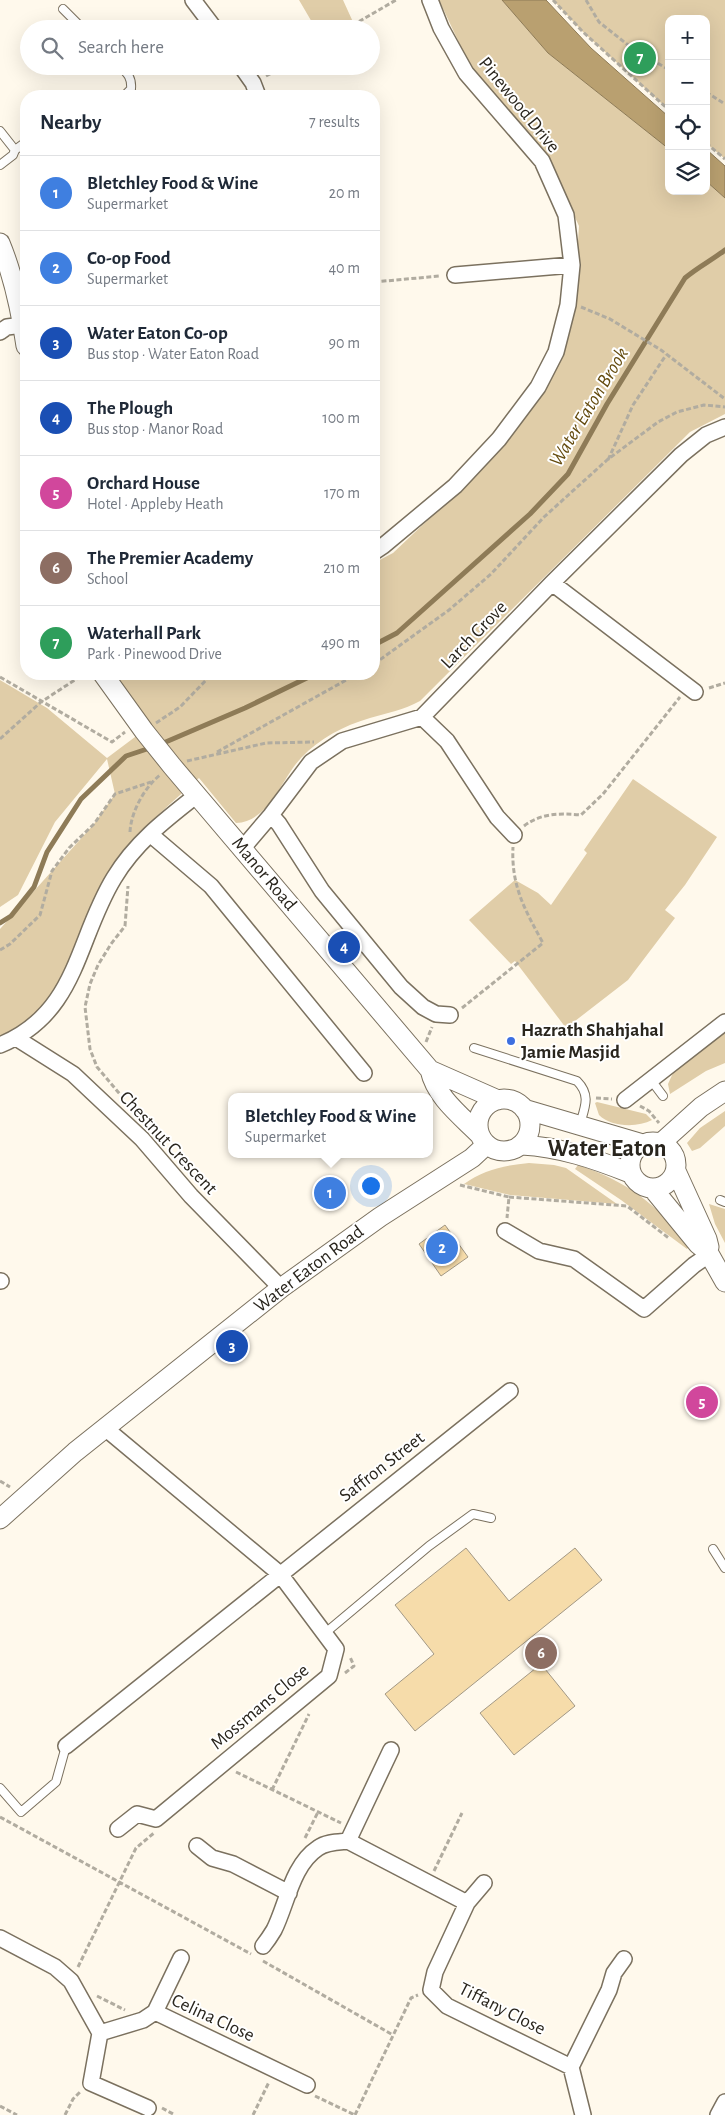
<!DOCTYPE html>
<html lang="en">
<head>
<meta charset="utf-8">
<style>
	:root { --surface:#fff; --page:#f6f6f7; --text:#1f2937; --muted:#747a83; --line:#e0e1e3; --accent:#0b8043 }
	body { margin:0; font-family:"Alegreya Sans",sans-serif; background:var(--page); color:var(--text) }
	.controls { position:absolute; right:15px; top:15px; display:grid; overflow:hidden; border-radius:10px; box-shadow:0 5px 20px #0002 }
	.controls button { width:45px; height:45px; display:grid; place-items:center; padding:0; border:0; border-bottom:1px solid var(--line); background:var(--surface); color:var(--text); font:25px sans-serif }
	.you { position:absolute; left:370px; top:1185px; width:18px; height:18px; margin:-12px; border:4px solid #fff; border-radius:50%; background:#1a73e8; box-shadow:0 0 0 8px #1a73e833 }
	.badge { display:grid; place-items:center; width:32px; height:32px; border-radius:50%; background:var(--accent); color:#fff; font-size:16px; font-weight:700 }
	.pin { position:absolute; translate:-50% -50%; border:2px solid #fff; box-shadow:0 1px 5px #0006 }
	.popup { position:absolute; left:228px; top:1093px; width:205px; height:65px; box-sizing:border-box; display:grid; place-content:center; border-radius:10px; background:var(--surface); filter:drop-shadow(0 1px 4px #0005); font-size:16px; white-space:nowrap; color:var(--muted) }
	.popup b { font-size:19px; color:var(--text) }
	.popup::after { content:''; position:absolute; left:50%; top:100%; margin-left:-10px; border:10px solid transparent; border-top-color:var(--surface) }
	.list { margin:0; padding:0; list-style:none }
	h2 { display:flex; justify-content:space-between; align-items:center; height:65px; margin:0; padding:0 20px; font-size:21px }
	h2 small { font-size:16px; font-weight:400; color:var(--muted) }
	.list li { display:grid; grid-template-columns:32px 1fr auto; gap:15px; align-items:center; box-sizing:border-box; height:75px; padding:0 20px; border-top:1px solid var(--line) }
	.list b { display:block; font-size:19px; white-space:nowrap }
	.list p { margin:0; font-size:16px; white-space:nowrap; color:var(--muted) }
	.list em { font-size:16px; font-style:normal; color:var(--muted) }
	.icon { flex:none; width:28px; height:28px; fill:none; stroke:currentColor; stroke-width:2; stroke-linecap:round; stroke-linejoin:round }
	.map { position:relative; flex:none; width:725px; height:2115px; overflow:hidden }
	.search { position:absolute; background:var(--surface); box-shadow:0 5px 20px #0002; left:20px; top:20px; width:360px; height:55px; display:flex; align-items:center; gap:12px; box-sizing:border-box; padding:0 18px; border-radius:28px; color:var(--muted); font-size:19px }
	.panel { position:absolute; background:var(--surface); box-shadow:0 5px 20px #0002; left:20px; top:90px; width:360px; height:590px; border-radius:20px }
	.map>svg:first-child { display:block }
</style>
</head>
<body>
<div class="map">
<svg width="725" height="2115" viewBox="0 0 725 2115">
	<rect width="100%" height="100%" fill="#fff9ec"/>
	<path fill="#e0cda8" d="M299 0H343L353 22 341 29H316Z
		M439 0H502L548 53 669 149V191H706V181L725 198V414L690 432 420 701C404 710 387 713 370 718 343 726 320 738 301 758 281 779 270 821 236 823L199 778C165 809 129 838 105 877 98 890 93 905 88 919 69 968 51 1014 0 1037V929L94 824 115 794 107 759 55 822 18 895 0 907V680L47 708 107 758 143 731 115 674H374V563L393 553 451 498 506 441 574 301 579 226 545 152 469 64Z
		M553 0H725V159L706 143V19H669V110L583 32Z
		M633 779 717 837 685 885 665 910 675 918 628 980 566 1028 515 961 511 964 469 920 515 880 538 893 551 905 587 853 584 850Z
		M725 1030V1063L706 1071 670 1094 668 1084 673 1073Z
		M597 1102 646 1114 652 1120C637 1128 611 1127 599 1115L595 1103Z
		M725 1111V1126L700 1148 692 1151 687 1143 700 1128Z
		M529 1163 554 1165 566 1168 617 1204 510 1195 464 1184C483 1170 506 1165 529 1163Z
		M578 1165C628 1182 656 1203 689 1246L687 1249 621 1200 575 1169Z
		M709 1204 725 1209V1243L715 1224Z"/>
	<path fill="#b9a070" stroke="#8e7b57" d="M502 0H546L591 48 669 117V149L548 53Z
		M706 149 725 166V198L706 181Z"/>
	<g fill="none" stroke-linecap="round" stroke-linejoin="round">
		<path stroke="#8e7b57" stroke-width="5" d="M374 645 397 633 530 514 568 474 607 404 685 278C698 267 712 260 725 250
			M161 744 245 708 315 674
			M0 923 11 916 34 887 47 852 81 799 126 756 153 747"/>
	</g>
	<path fill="#f6dcaa" stroke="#a29885" d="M445 1225 468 1257 441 1276 419 1244Z
		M466 1548 509 1601 575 1548 602 1580 415 1731 385 1694 434 1654 395 1605Z
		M541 1664 575 1706 514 1755 480 1713Z"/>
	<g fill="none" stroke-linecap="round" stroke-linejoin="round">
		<defs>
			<path id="service" d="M63 9 83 29
				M120 66C128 74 132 78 131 89L124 96
				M0 131 15 150 13 155 0 165
				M15 150 26 142
				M474 1048 577 1081C591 1095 585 1107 580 1124
				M651 1080 663 1096
				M720 1200 725 1202
				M713 1549 725 1568
				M324 1634 429 1546 473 1514 491 1518
				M0 1788 21 1812 56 1782 66 1746"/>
			<path id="minor" d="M193 0 215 29
				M241 66 253 83 258 96
				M455 275 572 265
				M0 332 7 327 23 325
				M374 552 383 546 455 486 499 439 538 387 556 352 568 305 572 265 566 215 542 161 466 73 441 28 430 0
				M552 583 695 692
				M422 717 447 741 497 817 514 835
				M271 815 279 824 322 891 401 987 423 1007 436 1014 450 1015
				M150 834 211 886 364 1073
				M242 849 271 815 311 762 342 741 422 717 552 583 681 455 706 435 725 427
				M16 1038 73 1074 142 1139 191 1196 281 1288
				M0 1045C78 1013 76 940 114 878 135 843 165 820 197 795
				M625 1100 725 1022
				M505 1231 539 1251 574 1259 644 1309 694 1265 710 1254
				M0 1281H1
				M105 1428 280 1574 336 1649 329 1676 156 1819 137 1814 118 1829
				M66 1746 510 1391
				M348 1841 391 1750
				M197 1846 212 1858 233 1864 289 1893
				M467 1903 484 1883
				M0 1938 55 1967 71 1981 100 2033 91 2083 148 2108
				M263 1946C267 1941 271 1935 274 1930 287 1904 292 1865 318 1848 326 1842 338 1842 348 1841L467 1903 435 1972 431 1990 447 2006 571 2067 583 2115
				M155 2012 181 1958
				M100 2033 143 2020 155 2012 307 2085
				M571 2067 609 1990 614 1973 624 1959
				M718 2115 725 2102"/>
			<path id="tertiary" d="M0 243C14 277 21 311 26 346
				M103 674 144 731 172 766 430 1070 498 1100
				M430 1070C436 1097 460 1115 479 1134
				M478 1125a26 26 0 1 1 52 0a26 26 0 1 1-52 0Z
				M524 1109 643 1144
				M630 1165a23 23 0 1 1 46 0a23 23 0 1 1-46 0Z
				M661 1143 701 1107 725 1091
				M522 1145C560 1147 595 1159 630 1173
				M676 1171 707 1239 709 1247
				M653 1189 698 1244 708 1252 725 1282
				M0 1519 75 1452 281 1288 380 1217 472 1158 486 1145"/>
		</defs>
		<use href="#service" stroke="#7b715f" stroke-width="10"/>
		<use href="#minor" stroke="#7b715f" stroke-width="18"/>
		<use href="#tertiary" stroke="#7b715f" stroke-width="21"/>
		<path stroke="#b1aca0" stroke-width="3" stroke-dasharray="5 2.5" stroke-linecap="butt" d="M553 0 583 32 669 110
			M586 0 599 22 628 45 669 70
			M346 29 396 0
			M266 76 285 66
			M706 92 725 104
			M706 143 725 159
			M374 282 440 276
			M581 307 610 319 661 350 725 399
			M608 460 633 405 666 355
			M374 664 449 610 491 574 544 517 607 460 658 422 677 412 704 405 725 407
			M0 677 112 742 125 732
			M709 688 725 683
			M156 723 180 707 212 674
			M0 739 41 702 84 674
			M217 752 357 674
			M187 761 266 743 314 742
			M524 826C541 813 560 813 581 815L603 794 680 697
			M130 832C131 812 144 788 160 775
			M0 950 10 944 40 915 52 871 69 848 94 824 115 794 151 782
			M462 1008 543 943C525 910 511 886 513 847
			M426 1042 432 1027
			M596 1098 612 1099
			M124 1099 97 1067 90 1049 85 1007 90 984 98 965 111 944 125 926 128 886
			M640 1106 649 1111 659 1123
			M197 1177 208 1189
			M460 1185 509 1197 507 1218
			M509 1197 627 1206 670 1239
			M0 1481 10 1487
			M345 1673 354 1666 350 1657
			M236 1772 341 1823
			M272 1790 309 1714
			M0 1817 251 1954
			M305 1838 318 1812
			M434 1871 462 1813
			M263 1961 393 2035
			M78 1967 136 1848 154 1833
			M97 1996 125 2010
			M315 2096 355 2115
			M0 2106 17 2115
			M162 2108 175 2115
			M65 2115 73 2099 81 2091
			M253 2115 269 2082
			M355 2115 411 1998 418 1995"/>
		<use href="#service" stroke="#fff" stroke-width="8"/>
		<use href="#minor" stroke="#fff" stroke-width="15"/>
		<use href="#tertiary" stroke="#fff" stroke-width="19"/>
	</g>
	<circle fill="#3d6fe0" stroke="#fff" stroke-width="2" cx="511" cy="1041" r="5"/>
	<g text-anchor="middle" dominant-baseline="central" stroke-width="4" stroke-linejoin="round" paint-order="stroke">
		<g font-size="19" fill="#29251d" stroke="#fff">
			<text transform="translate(519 105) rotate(51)">Pinewood Drive</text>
			<text transform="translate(474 635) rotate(-46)">Larch Grove</text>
			<text transform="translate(264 874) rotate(50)">Manor Road</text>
			<text transform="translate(168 1143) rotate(47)">Chestnut Crescent</text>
			<text transform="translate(309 1269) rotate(-37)">Water Eaton Road</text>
			<text transform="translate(382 1467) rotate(-38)">Saffron Street</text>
			<text transform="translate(260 1707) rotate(-40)">Mossmans Close</text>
			<text transform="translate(502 2009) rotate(27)">Tiffany Close</text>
			<text transform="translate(213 2018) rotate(25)">Celina Close</text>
		</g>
		<g font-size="19" font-weight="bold" fill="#29251d" stroke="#fff" text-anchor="start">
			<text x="521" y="1030">Hazrath Shahjahal<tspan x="521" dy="22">Jamie Masjid</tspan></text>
		</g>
		<g font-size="20" font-style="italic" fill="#644b0e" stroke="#fff">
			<text transform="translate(589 407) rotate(-59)">Water Eaton Brook</text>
		</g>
		<g font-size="24" font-weight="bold" fill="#29251d" stroke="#fff">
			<text x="607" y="1149">Water Eaton</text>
		</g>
	</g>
</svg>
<div class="controls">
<button>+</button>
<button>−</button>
<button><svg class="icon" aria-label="locate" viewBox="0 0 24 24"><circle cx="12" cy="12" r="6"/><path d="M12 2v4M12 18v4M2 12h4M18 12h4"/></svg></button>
<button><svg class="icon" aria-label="layers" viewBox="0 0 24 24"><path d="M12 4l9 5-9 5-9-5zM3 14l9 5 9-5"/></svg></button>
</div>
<div class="you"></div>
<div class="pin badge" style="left:330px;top:1193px;background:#3f7fe0">1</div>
<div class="popup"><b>Bletchley Food &amp; Wine</b>Supermarket</div>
<div class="pin badge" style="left:442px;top:1248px;background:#3f7fe0">2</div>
<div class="pin badge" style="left:232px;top:1346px;background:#1a4fb4">3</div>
<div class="pin badge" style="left:344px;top:947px;background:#1a4fb4">4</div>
<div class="pin badge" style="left:702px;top:1402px;background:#d1479c">5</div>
<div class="pin badge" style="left:541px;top:1653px;background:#8d6e63">6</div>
<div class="pin badge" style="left:640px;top:58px;background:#2e9e5b">7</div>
<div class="search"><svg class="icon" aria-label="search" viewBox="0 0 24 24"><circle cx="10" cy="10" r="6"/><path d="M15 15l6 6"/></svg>Search here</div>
<section class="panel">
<h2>Nearby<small>7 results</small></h2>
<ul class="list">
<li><span class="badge" style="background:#3f7fe0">1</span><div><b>Bletchley Food &amp; Wine</b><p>Supermarket</p></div><em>20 m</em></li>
<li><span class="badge" style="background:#3f7fe0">2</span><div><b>Co-op Food</b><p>Supermarket</p></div><em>40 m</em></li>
<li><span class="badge" style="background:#1a4fb4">3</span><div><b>Water Eaton Co-op</b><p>Bus stop · Water Eaton Road</p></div><em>90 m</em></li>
<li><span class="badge" style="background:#1a4fb4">4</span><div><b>The Plough</b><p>Bus stop · Manor Road</p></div><em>100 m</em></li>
<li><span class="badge" style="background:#d1479c">5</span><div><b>Orchard House</b><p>Hotel · Appleby Heath</p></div><em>170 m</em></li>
<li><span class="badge" style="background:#8d6e63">6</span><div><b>The Premier Academy</b><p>School</p></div><em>210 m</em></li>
<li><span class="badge" style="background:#2e9e5b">7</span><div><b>Waterhall Park</b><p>Park · Pinewood Drive</p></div><em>490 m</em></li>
</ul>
</section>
</div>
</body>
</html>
